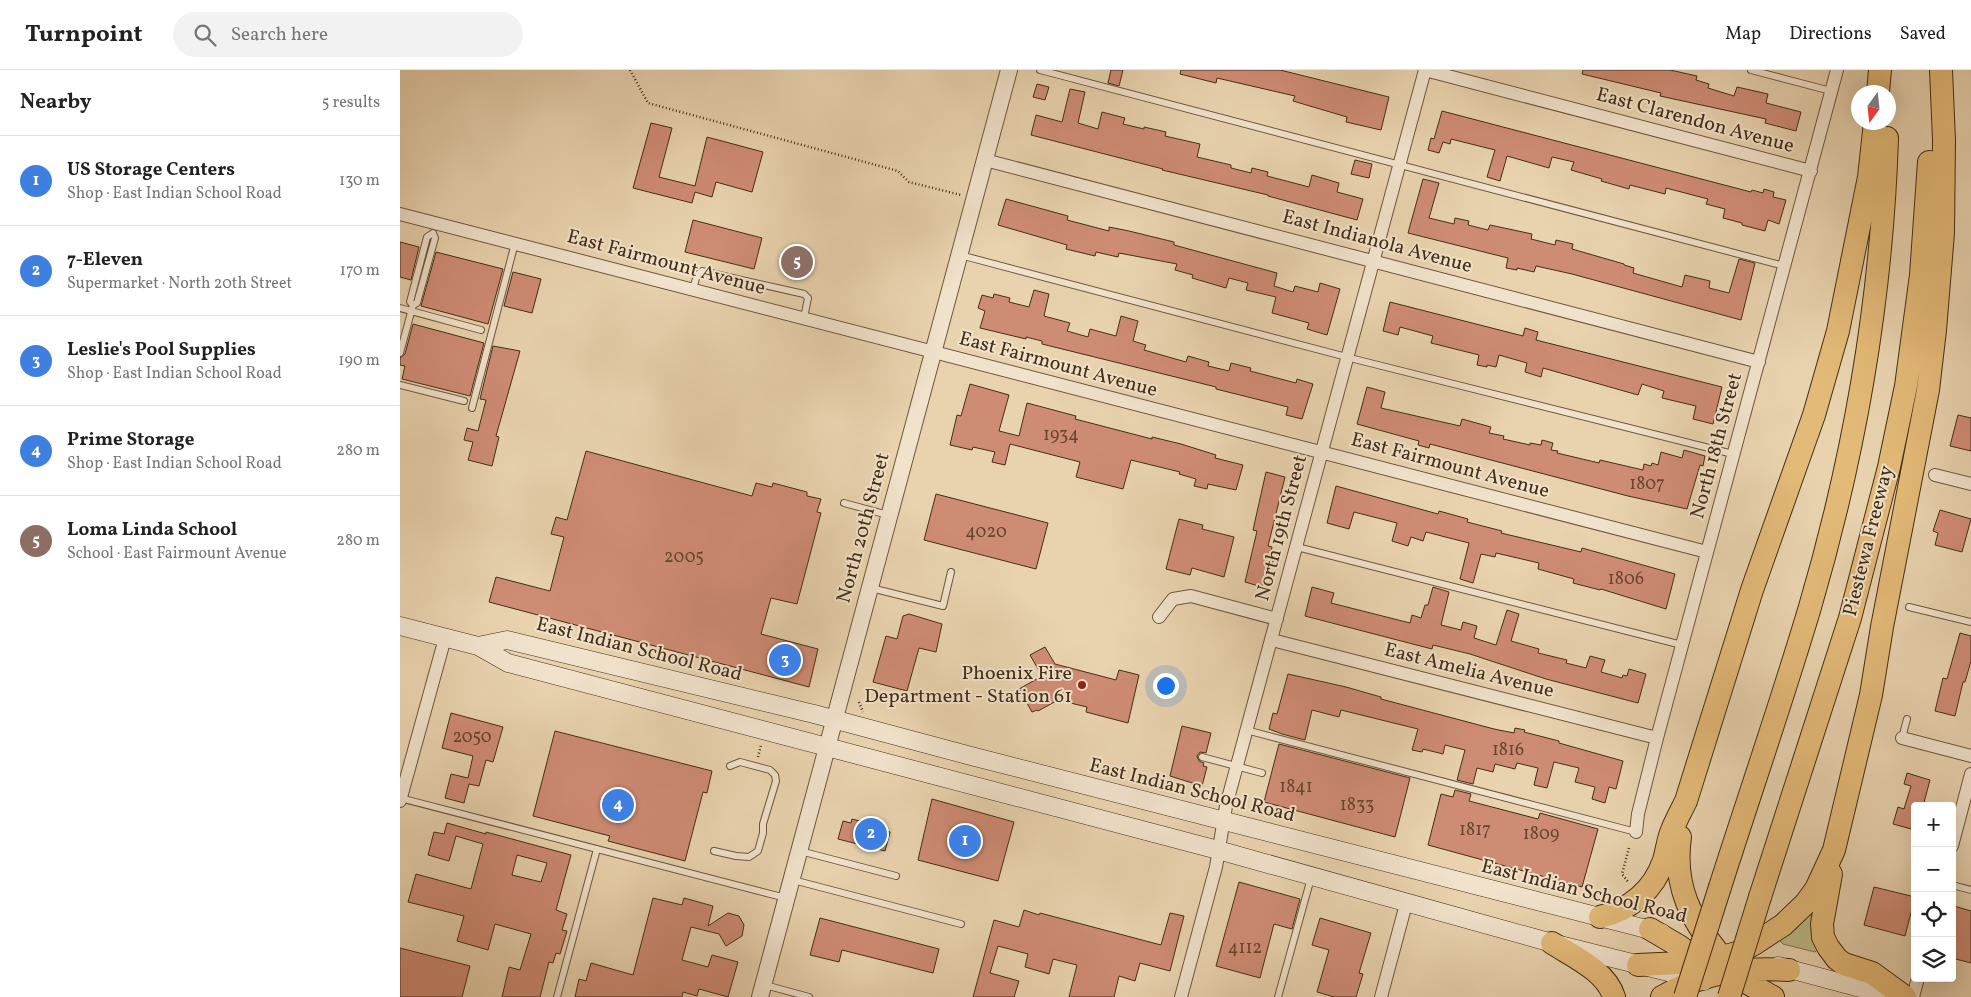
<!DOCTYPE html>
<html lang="en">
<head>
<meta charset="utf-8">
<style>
	:root { --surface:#fff; --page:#f2f2f2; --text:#222; --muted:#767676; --line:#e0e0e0; --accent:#111827 }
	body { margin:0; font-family:Vollkorn,serif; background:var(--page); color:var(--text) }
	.controls { position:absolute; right:15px; bottom:15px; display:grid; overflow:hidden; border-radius:5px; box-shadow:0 5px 20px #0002 }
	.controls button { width:45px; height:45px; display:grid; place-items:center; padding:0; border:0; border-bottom:1px solid var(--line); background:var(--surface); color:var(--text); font:25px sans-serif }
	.compass { position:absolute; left:1451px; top:15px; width:45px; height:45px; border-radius:50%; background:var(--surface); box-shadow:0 5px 20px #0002; rotate:195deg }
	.you { position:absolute; left:765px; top:615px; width:18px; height:18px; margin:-12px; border:4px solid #fff; border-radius:50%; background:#1a73e8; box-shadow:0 0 0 8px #1a73e833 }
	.badge { display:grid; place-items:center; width:32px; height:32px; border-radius:50%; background:var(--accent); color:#fff; font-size:16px; font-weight:700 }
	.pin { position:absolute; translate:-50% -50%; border:2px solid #fff; box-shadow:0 1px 5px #0006 }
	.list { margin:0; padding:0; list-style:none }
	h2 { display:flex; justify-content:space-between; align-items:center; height:65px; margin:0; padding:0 20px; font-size:21px }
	h2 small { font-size:16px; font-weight:400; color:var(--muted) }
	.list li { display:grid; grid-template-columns:32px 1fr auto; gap:15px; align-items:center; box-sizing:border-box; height:90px; padding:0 20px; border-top:1px solid var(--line) }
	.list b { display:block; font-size:19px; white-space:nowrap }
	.list p { margin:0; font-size:16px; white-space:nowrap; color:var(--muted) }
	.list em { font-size:16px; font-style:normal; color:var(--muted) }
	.icon { flex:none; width:28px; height:28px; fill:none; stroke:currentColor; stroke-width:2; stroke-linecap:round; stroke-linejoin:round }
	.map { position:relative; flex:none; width:1571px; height:927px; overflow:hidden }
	header { display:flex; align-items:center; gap:30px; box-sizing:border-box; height:70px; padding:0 25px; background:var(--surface); border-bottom:1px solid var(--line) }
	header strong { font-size:24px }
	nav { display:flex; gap:28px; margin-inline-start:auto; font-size:18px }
	.search { width:350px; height:45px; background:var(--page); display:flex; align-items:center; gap:12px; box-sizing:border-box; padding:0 18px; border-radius:28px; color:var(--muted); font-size:19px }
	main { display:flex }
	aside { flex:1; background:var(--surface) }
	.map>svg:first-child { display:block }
</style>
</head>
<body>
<header>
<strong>Turnpoint</strong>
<div class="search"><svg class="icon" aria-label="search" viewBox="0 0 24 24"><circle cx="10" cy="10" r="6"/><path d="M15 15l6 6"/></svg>Search here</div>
<nav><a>Map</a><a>Directions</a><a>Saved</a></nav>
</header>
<main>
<aside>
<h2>Nearby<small>5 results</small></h2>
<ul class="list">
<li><span class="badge" style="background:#3f7fe0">1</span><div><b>US Storage Centers</b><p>Shop · East Indian School Road</p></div><em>130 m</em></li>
<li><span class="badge" style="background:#3f7fe0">2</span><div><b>7-Eleven</b><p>Supermarket · North 20th Street</p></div><em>170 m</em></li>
<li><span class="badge" style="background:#3f7fe0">3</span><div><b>Leslie's Pool Supplies</b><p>Shop · East Indian School Road</p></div><em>190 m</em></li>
<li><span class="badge" style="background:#3f7fe0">4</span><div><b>Prime Storage</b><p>Shop · East Indian School Road</p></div><em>280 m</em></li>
<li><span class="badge" style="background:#8d6e63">5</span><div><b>Loma Linda School</b><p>School · East Fairmount Avenue</p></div><em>280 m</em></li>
</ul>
</aside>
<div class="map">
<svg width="1571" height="927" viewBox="0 0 1571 927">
	<rect width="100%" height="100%" fill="#e9d3af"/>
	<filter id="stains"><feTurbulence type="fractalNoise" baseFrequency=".004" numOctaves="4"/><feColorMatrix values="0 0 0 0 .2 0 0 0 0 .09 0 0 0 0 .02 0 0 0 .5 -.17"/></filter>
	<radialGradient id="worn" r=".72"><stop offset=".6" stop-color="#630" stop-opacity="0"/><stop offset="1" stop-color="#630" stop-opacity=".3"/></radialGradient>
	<path fill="#bdba86" stroke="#80744e" d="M1410 845H1413L1419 878 1415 882 1383 874 1378 869Z"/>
	<path fill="#cf8c75" stroke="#432e15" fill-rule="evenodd" d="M711 0H723L719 16 708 13Z
		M781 0H880L989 27 981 60 946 52 947 47 893 31 895 26 817 8 816 13 780 4Z
		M1183 0H1270L1297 6 1296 10 1309 14 1308 18 1334 26 1337 17 1368 24 1366 33 1401 42 1396 61 1365 53 1366 49 1260 26 1261 23 1182 4Z
		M637 14 649 17 645 30 633 27Z
		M670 19 685 22 678 53 698 59 702 42 725 48 723 54 744 59V57L766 62 765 66 800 74 797 87 831 95V98L851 103 852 98 868 102 867 106 909 117 912 105 939 113 937 122 963 129 957 150 868 126V125L762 100 763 99 631 65 636 45 662 52Z
		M1042 41 1351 122 1352 120 1363 123 1364 119 1374 122 1373 127 1386 130 1379 154 1368 150 1365 161 1342 155V153L1323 148 1325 139 1306 134 1308 129 1266 118 1265 124 1230 115 1229 119 1201 111 1202 109 1171 100 1174 92 1152 87 1149 98 1107 86 1100 111 1087 107 1095 80 1051 69 1050 74 1043 72 1039 83 1028 80 1031 68 1034 69Z
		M251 53 272 58 259 107 295 116 307 67 363 82 352 122 316 112 312 127 295 122 292 133 233 118Z
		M955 90 972 94 969 108 951 104Z
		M1023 109 1039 113 1029 148 1054 154 1055 148 1069 151 1068 155 1088 160 1090 155 1132 164 1131 169 1155 175 1156 170 1173 174 1172 179 1224 194V195L1234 198 1233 203 1282 217 1285 205 1310 211 1309 218 1329 223 1339 189 1355 193 1341 250 1172 204 1136 196 1134 202 1117 198V200L1106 198 1108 188 1008 163Z
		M606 129 668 146 667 150 709 161V157L729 161 774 172V175L877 203 874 216 893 222 895 216 918 222 920 213 940 219 927 265 907 259 909 253 872 243 876 227 846 220 848 213 829 208 826 218 792 208 793 205 775 200 777 194 719 183 718 187 696 182 695 186 666 179 667 175 598 155Z
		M293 150 362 168 354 199 285 182Z
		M0 172 19 177 11 210 0 207Z
		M36 182 103 199 88 254 21 236Z
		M113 202 141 209 132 243 104 236Z
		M634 220 649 224 644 246 670 253 667 261 688 267 690 259 716 266 721 246 738 251 733 271 746 275 744 280 786 292 788 286 809 292 808 296 829 301 831 293 851 298 850 301 896 313 897 309 913 314 902 349 886 345 888 337 816 319V317L642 274V271L626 267V269L580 258 585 241 578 238 582 225 593 228 594 224 610 228 609 232 629 237Z
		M990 232 1123 266 1125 258 1138 262 1136 270 1322 317 1313 354 1293 349 1296 336 1262 328 1264 321 1242 314 1238 325 1143 298 1141 307 1125 302 1127 293 1099 285 1096 297 1087 295V297L1077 295 1079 285 1031 273 1033 266 1000 257 998 265 983 261Z
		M13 254 84 273 70 326 2 309 5 296 0 295V288L5 284Z
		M93 276 120 281 96 366 99 367 92 396 68 390 73 372 64 370 67 358 78 361 86 330 80 329Z
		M570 314 609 325 599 361 619 366 627 333 646 338 676 346 675 349 752 369V367L781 374 816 385 815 388 843 395 836 420 808 414 807 419 794 416 796 409 779 404 780 402 731 390 723 419 676 407 680 392 610 374 605 395 592 392 595 382 573 377 572 380 550 375 557 345 561 346Z
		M967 317 985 322 981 338 1060 356 1062 349 1091 357 1089 363 1104 366 1103 369 1130 375V373L1141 375 1142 370 1153 373 1151 380 1158 381 1157 383 1199 393 1200 390 1243 400 1244 394 1251 396 1252 393 1258 395 1261 382 1282 388 1284 380 1305 386 1303 396 1300 395 1287 439 1228 426 1030 374 1029 378 1018 375 1019 371 957 354Z
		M1558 345 1571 348V381L1550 376Z
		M186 381 352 426 356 413 372 417 373 413 407 422V426L421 429 417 442 421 443 397 534 371 528 361 564 418 579 409 617 89 532 96 507 150 521 164 467 151 464 156 447 167 450Z
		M866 402 885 407 868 476 872 477 870 487 874 488 868 509 864 508 862 517 845 512 857 461 853 460Z
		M936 416 1038 444 1039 441 1068 449 1067 452 1102 461 1101 463 1181 482 1182 478 1275 504 1266 539 1201 519 1200 520 1173 513 1174 509 1138 499 1139 493 1096 483 1095 487 1081 484 1073 513 1060 509 1069 473 1026 462 1023 471 1011 467 1008 476 992 471 997 453 954 442 949 459 927 453Z
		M536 424 648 453 636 499 524 470Z
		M1540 440 1571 449 1562 482 1535 475 1538 463 1533 461Z
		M779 449 803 455 802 459 834 467 824 507 792 498 790 505 766 499Z
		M912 517 934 523 931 533 1010 553 1012 545 1021 548 1025 535H1028L1033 517 1049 522 1041 555 1061 560 1063 552 1077 556 1074 568 1096 575 1107 540 1119 544 1111 571 1139 579 1138 583 1167 590 1166 593 1186 598 1190 586 1205 590 1201 602 1222 608 1223 605 1227 606 1229 599 1246 604 1238 633 1146 609 1070 584 1033 575 1032 579 905 546Z
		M509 544 542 554 536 582 519 578 507 621 473 612 486 566 497 569 503 546Z
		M1560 563 1571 566V591L1565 612H1563L1555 646 1535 641 1543 608 1547 609Z
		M645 577 655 594 716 610 719 600 739 605 728 653 686 642 687 637 658 630 638 641 637 640 632 642 619 619 642 606 630 585Z
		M888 604 946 617 981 627V629L1094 659 1114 663 1115 658 1125 660 1124 662 1159 671V673L1223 691 1216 719 1209 717 1205 733 1192 729 1195 717 1175 712 1179 698 1154 692 1147 718 1134 715 1138 698 1117 693 1115 699 1095 694 1093 702 1077 698 1073 714 1057 710 1065 680 1045 675 1043 684 1023 679 1022 682 1012 680 1018 659 941 640 939 647 912 640 905 670 882 664 869 659 873 643 877 644Z
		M51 643 103 657 93 692 86 690 79 716 69 714 64 733 45 728 51 704 68 708 73 686 42 678Z
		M782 656 811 663 806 683 800 682 797 686 799 691 804 693 803 696 807 697 802 716 770 706Z
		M155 661 312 701 307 723 303 722 285 791 208 771 210 766 133 746Z
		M879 674 1010 708 995 767 864 732Z
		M1507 703 1530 710 1523 736H1515V760L1493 754 1498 737 1504 739 1511 716 1504 714Z
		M1055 720 1071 724 1069 731 1138 749 1140 743 1198 759 1182 817 1028 775 1041 724 1053 727Z
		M532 729 614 752 598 811 518 790Z
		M452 749 487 758 486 761 490 762 485 781 438 769 443 751 451 753Z
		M47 753 86 764V762L171 785 156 840 167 844 162 860 167 861 160 884 156 883 153 893 149 892 140 927H102L109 897 120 900 131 864 95 854 88 880 57 871 64 846 8 832 16 804 71 819 83 774 56 766 49 791 28 785 34 762 44 764ZM117 785 147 793 141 812 112 805Z
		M839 812 900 829 892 859 874 854 860 908 816 896Z
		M1474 817 1515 827 1505 866 1464 855Z
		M253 828 282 835 284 828 313 836 308 856 328 843 339 846 344 855 342 866 326 876 319 864 291 857 282 890 308 897 312 885 338 892 328 927 299 919 297 926 283 922 282 927H175L179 909 186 911 191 893 233 905Z
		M1554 836 1571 841V893L1552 888V843Z
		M624 840 639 845 640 843 761 875 770 843 784 846 770 901 740 893 735 911 719 906 714 927H669L677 895 653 889 649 904 625 897 628 884 598 876 590 903 619 911 614 927H573L594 850 619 857Z
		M420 848 539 879 533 903 442 880 439 892 410 885Z
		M920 848 971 863 959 903 963 904 956 927H934L917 922 929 880 912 875Z
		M0 878 70 896 62 927H0Z"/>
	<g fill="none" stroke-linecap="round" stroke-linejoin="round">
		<defs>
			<path id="service" d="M640 0 1384 196
				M1351 0 1431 21
				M560 185 958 290 1333 384
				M293 219 297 205 302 201 404 224 408 228 404 248
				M0 238 81 260
				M0 283 13 235 17 233 35 168 33 163 27 167 10 232 13 235
				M0 315 64 331
				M72 338 115 173
				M444 433 488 445
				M897 477 1282 575
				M471 518 543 536 551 502
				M1509 537 1571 552
				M846 660 1236 762
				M1502 668 1507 649
				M802 687 862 703
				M0 728 386 828
				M314 781 336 786 349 787 358 781 363 763V754L376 711 375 705 370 700 340 692 330 696
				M400 781 496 806
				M393 810 561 854
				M1552 815 1571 820
				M365 915 409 927
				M157 927 197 779
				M878 927 911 808"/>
			<path id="minor" d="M1025 0 1411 101
				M585 90 1359 292
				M0 144 1307 482
				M1535 405 1571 414
				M759 547 773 529 791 526 877 549
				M872 570 1257 668
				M1502 668 1571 686
				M0 731 45 568
				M1236 762 1238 744 1257 668 1437 0
				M1552 776 1571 704
				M781 927 816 797 826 736 1025 0
				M981 927 1006 834
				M1513 927 1518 908"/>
			<path id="tertiary" d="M360 927 609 0"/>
			<path id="secondary" d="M0 556 78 576 108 593 818 780 1152 873 1304 911
				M78 576 107 570 414 644 571 686 1262 863
				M1378 896 1494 927"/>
			<path id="motorway" d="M1478 22 1480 0
				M1280 767C1273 816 1291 851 1322 887 1325 891 1327 896 1331 900 1342 912 1359 919 1373 927
				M1431 804 1422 854 1423 867 1428 877 1437 889 1444 894 1472 903 1505 927
				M1320 817C1350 723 1382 631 1410 537 1455 384 1482 227 1487 68
				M1360 827 1450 548 1489 397 1506 316 1521 205 1529 92
				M1200 847C1230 840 1254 820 1264 790 1267 780 1268 769 1272 760 1276 750 1281 741 1286 731L1352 520 1414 345 1438 261 1469 107 1475 52
				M1250 859 1279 876 1306 895
				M1152 873C1174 887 1206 901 1214 927
				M1238 895 1302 892 1337 883 1354 874 1383 855 1406 833 1416 819 1434 780 1471 625 1482 557 1528 320 1535 260 1543 163 1544 70 1541 0
				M1262 927C1303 902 1343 897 1389 900"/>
		</defs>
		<use href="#service" stroke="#6c573c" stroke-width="8"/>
		<use href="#minor" stroke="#6c573c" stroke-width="14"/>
		<use href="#tertiary" stroke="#6c573c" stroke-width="18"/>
		<use href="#secondary" stroke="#432e15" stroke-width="19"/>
		<use href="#motorway" stroke="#432e15" stroke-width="24"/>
		<path stroke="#432e15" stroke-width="2.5" stroke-dasharray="1 2.5" stroke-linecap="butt" d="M230 0 248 33 498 101 509 112 561 125
			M459 632 463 642
			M358 687 361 675
			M1229 778 1222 804 1229 813"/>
		<use href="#service" stroke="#f1e2cb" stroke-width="6"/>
		<use href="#minor" stroke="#f1e2cb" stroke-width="12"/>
		<use href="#tertiary" stroke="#f1e2cb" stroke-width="16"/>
		<use href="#secondary" stroke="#f1e2cb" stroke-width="18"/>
		<use href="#motorway" stroke="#e4ba78" stroke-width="22"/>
		<defs>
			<path id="motorway-bridge" d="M1285 927 1320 817
				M1329 927 1360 827"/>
		</defs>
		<use href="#motorway-bridge" stroke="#432e15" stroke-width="24" stroke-linecap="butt"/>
		<use href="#motorway-bridge" stroke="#e4ba78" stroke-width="22"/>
	</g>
	<circle fill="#8f2418" stroke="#f1e2cb" stroke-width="2" cx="682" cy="615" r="5"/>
	<g text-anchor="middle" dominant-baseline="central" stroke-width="4" stroke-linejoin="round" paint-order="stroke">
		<g font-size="18" fill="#66462d">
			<text x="661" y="365">1934</text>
			<text x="1247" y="414">1807</text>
			<text x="586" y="462">4020</text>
			<text x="284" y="487">2005</text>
			<text x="1226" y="509">1806</text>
			<text x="72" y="667">2050</text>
			<text x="1108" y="680">1816</text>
			<text x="896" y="717">1841</text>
			<text x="957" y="735">1833</text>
			<text x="1075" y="760">1817</text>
			<text x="1141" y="764">1809</text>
			<text x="845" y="878">4112</text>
		</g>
		<g font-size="20" fill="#432e15" stroke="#f1e2cb">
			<text transform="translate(1295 51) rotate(15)">East Clarendon Avenue</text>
			<text transform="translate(977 172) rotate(15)">East Indianola Avenue</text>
			<text transform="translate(266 193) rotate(15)">East Fairmount Avenue</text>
			<text transform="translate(658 295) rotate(15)">East Fairmount Avenue</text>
			<text transform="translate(1317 376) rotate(-75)">North 18th Street</text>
			<text transform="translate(1050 396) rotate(15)">East Fairmount Avenue</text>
			<text transform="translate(464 458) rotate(-75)">North 20th Street</text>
			<text transform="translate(882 458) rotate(-75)">North 19th Street</text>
			<text transform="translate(1469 471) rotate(-76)">Piestewa Freeway</text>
			<text transform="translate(239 580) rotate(14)">East Indian School Road</text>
			<text transform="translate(1069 601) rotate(14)">East Amelia Avenue</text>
			<text transform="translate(792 721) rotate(14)">East Indian School Road</text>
			<text transform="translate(1184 822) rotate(14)">East Indian School Road</text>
		</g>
		<g font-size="20" fill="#432e15" stroke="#f1e2cb" text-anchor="end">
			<text x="672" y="604">Phoenix Fire<tspan x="672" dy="23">Department - Station 61</tspan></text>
		</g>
	</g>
	<rect width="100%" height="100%" filter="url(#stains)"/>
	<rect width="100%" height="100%" fill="url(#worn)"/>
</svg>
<div class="controls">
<button>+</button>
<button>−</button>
<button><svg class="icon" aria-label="locate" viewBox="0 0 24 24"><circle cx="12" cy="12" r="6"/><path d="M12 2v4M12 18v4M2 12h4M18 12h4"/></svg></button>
<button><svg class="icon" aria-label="layers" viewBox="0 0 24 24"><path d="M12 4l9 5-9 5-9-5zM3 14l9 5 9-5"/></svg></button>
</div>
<svg class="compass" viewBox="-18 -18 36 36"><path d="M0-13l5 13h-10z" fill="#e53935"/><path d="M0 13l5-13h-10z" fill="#767676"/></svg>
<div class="you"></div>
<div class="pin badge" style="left:565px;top:771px;background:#3f7fe0">1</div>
<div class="pin badge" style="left:471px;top:764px;background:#3f7fe0">2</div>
<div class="pin badge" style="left:385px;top:590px;background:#3f7fe0">3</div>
<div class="pin badge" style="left:218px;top:735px;background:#3f7fe0">4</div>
<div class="pin badge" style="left:397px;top:192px;background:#8d6e63">5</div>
</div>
</main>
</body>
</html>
